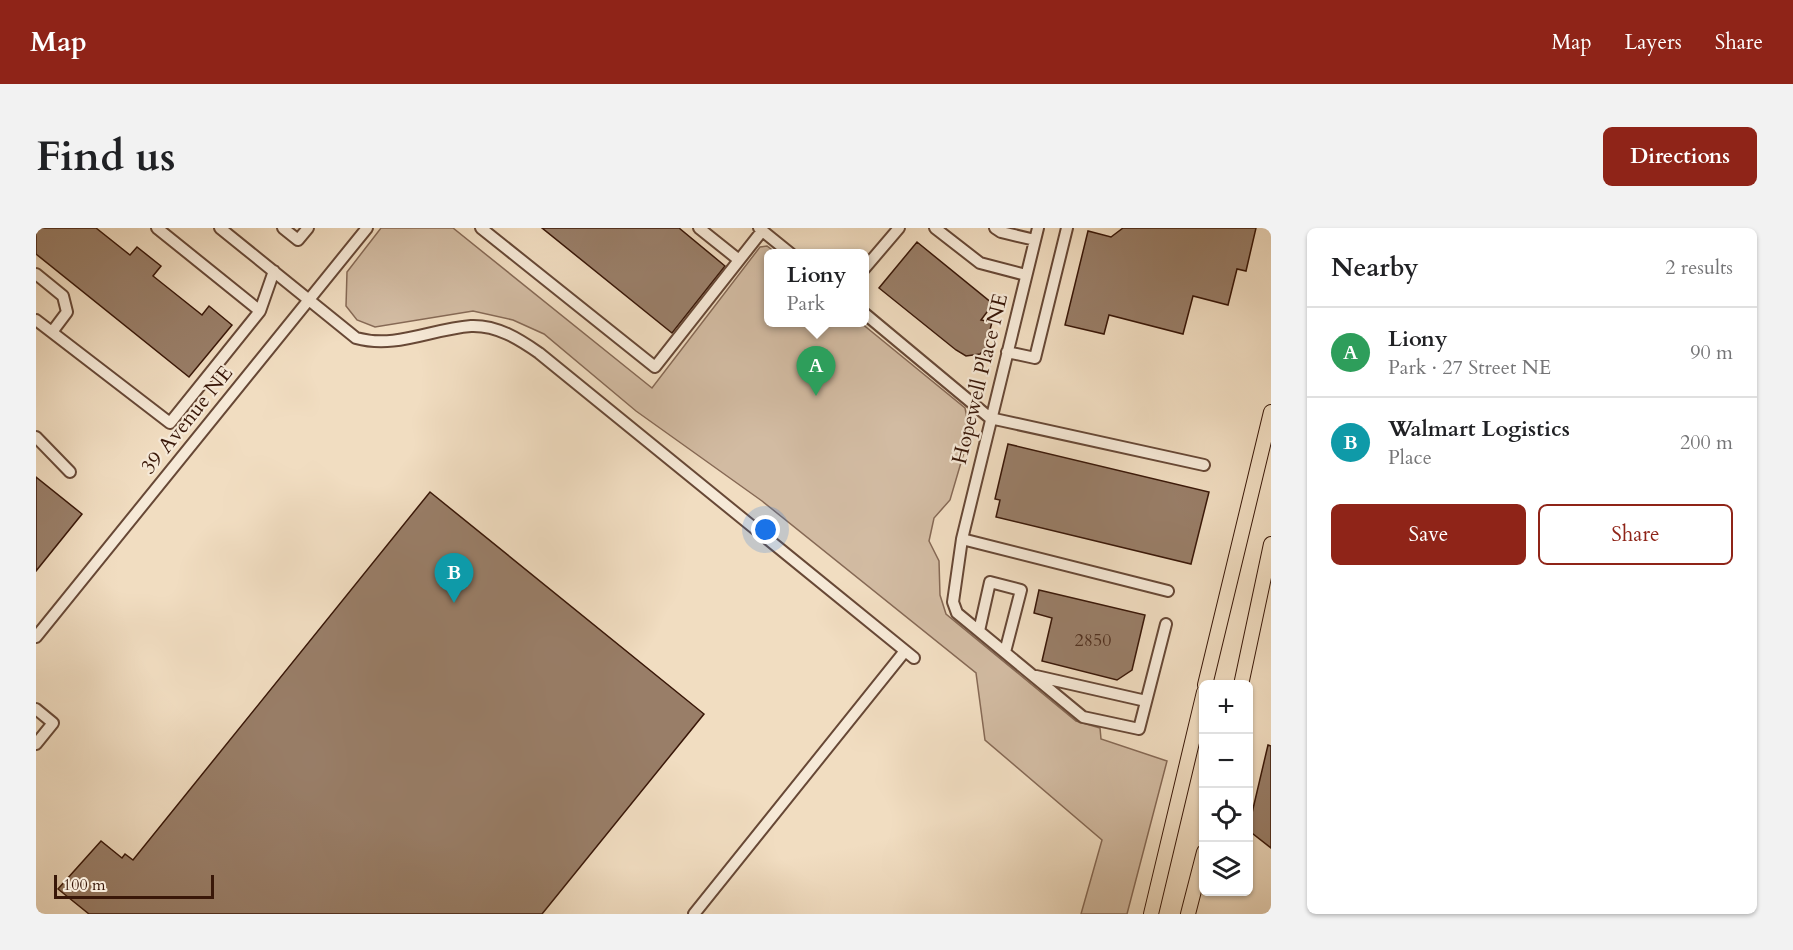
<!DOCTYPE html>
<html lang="en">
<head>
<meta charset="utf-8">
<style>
	:root { --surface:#fff; --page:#f2f2f2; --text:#202124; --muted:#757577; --line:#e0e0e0; --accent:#8f2418 }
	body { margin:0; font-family:Cardo,serif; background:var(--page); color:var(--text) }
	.controls { position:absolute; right:18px; bottom:18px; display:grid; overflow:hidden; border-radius:9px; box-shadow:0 2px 4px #0004 }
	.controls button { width:54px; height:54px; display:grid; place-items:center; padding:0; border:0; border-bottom:2px solid var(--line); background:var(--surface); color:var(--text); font:30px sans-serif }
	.scale { position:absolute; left:18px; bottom:15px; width:160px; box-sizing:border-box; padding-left:6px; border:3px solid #391708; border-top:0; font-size:16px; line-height:21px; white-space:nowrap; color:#391708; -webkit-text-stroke:4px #f6e9d7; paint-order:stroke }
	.you { position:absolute; left:730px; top:302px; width:21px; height:21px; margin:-15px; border:4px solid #fff; border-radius:50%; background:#1a73e8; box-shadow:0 0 0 9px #1a73e833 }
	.badge { display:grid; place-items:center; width:39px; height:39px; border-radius:50%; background:var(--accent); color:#fff; font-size:20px; font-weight:700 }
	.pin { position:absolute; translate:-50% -50px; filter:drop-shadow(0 2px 3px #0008) }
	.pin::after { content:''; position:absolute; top:32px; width:21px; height:18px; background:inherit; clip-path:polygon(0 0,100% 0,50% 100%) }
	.popup { position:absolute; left:728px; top:21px; width:105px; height:78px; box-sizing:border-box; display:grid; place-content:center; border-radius:9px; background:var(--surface); filter:drop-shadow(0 2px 4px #0005); font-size:20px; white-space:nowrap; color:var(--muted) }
	.popup b { font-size:22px; color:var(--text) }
	.popup::after { content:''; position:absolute; left:50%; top:100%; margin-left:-12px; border:12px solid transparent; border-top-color:var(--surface) }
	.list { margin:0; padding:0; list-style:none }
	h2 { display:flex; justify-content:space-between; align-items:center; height:78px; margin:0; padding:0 24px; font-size:26px }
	h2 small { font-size:20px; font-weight:400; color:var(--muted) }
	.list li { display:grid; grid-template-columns:39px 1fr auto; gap:18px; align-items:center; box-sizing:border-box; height:90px; padding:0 24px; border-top:2px solid var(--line) }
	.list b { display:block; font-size:22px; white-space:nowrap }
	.list p { margin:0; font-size:20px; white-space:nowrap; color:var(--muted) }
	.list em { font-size:20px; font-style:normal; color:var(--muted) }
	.actions { display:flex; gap:12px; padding:18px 24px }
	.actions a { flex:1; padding:14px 0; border:2px solid var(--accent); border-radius:9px; text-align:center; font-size:21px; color:var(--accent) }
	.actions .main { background:var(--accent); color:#fff }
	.icon { flex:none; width:33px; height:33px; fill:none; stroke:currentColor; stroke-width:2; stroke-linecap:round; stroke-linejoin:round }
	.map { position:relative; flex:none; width:1235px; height:686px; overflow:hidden; border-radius:9px }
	header { display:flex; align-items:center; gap:36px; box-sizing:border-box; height:84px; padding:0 30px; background:var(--accent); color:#fff }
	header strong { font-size:28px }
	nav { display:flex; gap:33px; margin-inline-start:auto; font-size:21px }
	.intro { display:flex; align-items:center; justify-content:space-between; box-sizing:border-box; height:144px; padding:0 36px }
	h1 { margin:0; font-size:42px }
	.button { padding:15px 27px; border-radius:9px; background:var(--accent); color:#fff; font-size:21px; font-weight:700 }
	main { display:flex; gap:36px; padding:0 36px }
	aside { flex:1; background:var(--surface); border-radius:9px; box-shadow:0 2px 4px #0004 }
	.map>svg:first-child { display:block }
</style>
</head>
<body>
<header>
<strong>Map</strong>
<nav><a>Map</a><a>Layers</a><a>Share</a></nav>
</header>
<div class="intro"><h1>Find us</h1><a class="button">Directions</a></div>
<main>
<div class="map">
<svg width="1235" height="686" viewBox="0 0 1235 686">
	<rect width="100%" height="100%" fill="#f1ddc1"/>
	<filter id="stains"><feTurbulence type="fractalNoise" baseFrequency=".00333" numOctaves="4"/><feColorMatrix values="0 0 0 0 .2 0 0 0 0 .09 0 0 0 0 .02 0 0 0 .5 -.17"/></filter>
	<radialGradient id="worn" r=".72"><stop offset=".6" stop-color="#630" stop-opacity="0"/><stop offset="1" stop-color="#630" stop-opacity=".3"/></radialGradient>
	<path fill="#d2bba2" stroke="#866955" stroke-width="1.5" d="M345 0H417L616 160 724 19 731 18 740 25 732 26V94L825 95 929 180 934 204 914 272 898 290 893 313 903 333 904 367 910 386 1040 493 1064 500 1065 511 1131 533 1091 686H1045L1066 612 949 512 940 445 726 273 600 183 508 106 477 92 437 83 339 99 321 92 310 78 311 44Z"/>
	<path fill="#997e68" stroke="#391708" stroke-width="1.5" d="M0 0H60L94 27 101 19 125 38 117 48 166 87 173 78 196 97 153 149 0 26Z
		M506 0H643L689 38 636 105Z
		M1087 0H1220L1210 43 1201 41 1192 77 1157 68 1147 106 1073 87 1068 106 1029 97 1052 3 1075 9Z
		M881 14 957 76 945 92 956 94 949 121 944 126 930 128 920 122 843 60Z
		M972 216 1173 264 1155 336 960 289 964 272 959 271Z
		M0 249 46 286 0 343Z
		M394 264 668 486 506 686H53L22 661 65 613 86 630 89 626 97 632Z
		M1003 362 1109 387 1096 442 1081 452 1006 433 1016 390 998 385Z
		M1232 517 1235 518V620L1212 602Z"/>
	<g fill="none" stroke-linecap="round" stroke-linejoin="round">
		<defs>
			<path id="minor" d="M184 0 320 110C360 121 395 101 435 98 461 97 483 111 503 125L878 430
				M247 0 262 12 272 0
				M445 0 619 139 726 3
				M663 0 703 32
				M723 0 755 26
				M899 0 944 35 990 47
				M959 0 965 4 999 12
				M1002 0 926 311 917 374 921 385 1047 489 1103 501 1130 396
				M828 41 863 0
				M0 46 27 68 31 84 16 104
				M224 83 238 43
				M828 85 954 190 1168 237
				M0 92 134 195 224 83 121 0
				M971 124 999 130 1031 0
				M0 209 34 244
				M926 311 1132 363
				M943 403 954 354 985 362 969 424
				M0 409 331 0
				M1000 448 1110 473
				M0 481 17 495 0 516
				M658 686 869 423"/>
			<path id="major" d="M1169 457 1235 184
				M1205 457 1235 316
				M1115 686 1168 464
				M1152 686 1168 624"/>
		</defs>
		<use href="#minor" stroke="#674836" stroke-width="14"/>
		<use href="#major" stroke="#391708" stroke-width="16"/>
		<use href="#minor" stroke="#f6e9d7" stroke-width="10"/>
		<use href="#major" stroke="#f1ddc1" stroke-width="14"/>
	</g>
	<g text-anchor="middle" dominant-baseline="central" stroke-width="4.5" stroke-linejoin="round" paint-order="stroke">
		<g font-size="18" fill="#513120">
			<text x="1057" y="412">2850</text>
		</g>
		<g font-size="21" fill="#391708" stroke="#f6e9d7">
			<text transform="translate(944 151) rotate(-76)">Hopewell Place NE</text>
			<text transform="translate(151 192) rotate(-51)">39 Avenue NE</text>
		</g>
	</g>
	<rect width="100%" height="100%" filter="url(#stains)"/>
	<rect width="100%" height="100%" fill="url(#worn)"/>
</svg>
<div class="controls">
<button>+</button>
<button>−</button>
<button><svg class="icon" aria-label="locate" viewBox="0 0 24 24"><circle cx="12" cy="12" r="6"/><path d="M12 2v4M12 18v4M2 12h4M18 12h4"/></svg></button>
<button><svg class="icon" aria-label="layers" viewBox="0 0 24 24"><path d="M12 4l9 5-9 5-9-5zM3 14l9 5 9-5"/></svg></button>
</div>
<div class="scale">100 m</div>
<div class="you"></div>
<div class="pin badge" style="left:780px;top:168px;background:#2e9e5b">A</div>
<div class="popup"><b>Liony</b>Park</div>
<div class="pin badge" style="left:418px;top:375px;background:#0f9aa8">B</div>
</div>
<aside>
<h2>Nearby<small>2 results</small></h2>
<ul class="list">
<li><span class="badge" style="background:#2e9e5b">A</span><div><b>Liony</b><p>Park · 27 Street NE</p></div><em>90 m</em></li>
<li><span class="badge" style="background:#0f9aa8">B</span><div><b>Walmart Logistics</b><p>Place</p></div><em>200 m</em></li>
</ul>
<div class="actions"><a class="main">Save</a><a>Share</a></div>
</aside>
</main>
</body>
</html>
